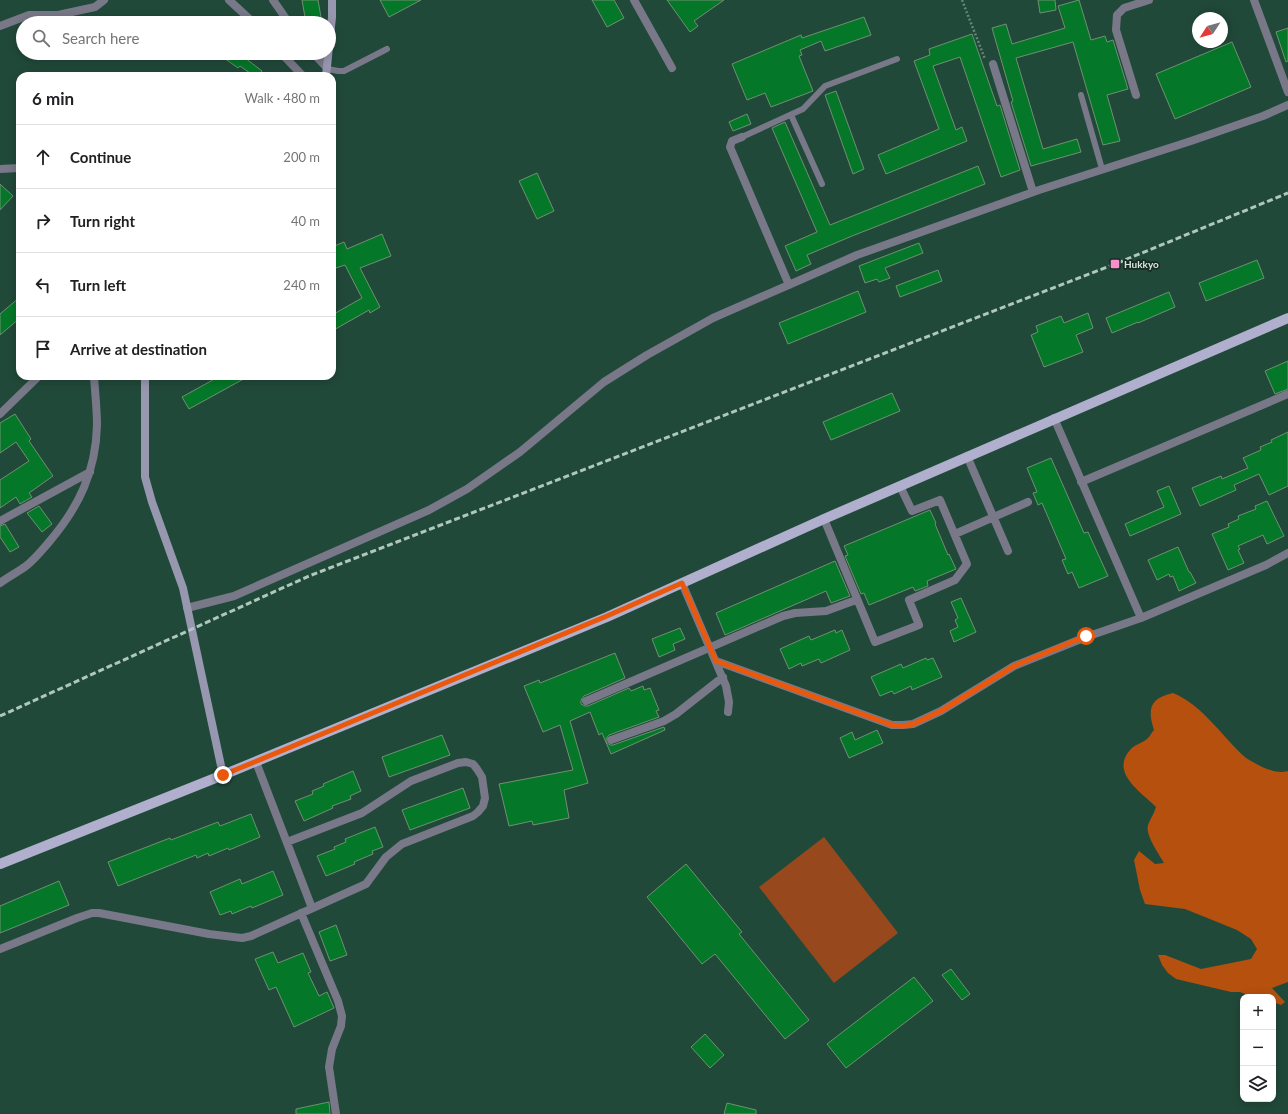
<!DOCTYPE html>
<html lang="en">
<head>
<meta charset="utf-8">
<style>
	:root { --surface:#fff; --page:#f2f2f2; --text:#202124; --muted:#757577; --line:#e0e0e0 }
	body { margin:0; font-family:Lato,sans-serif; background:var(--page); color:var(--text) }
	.controls { position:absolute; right:12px; bottom:12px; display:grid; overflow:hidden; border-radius:8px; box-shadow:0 2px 10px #0003 }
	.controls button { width:36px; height:36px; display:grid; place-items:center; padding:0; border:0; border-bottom:1px solid var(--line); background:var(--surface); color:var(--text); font:20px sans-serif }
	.compass { position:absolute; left:1192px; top:12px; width:36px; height:36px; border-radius:50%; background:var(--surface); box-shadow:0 2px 10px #0003; rotate:234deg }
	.stop { position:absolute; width:12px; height:12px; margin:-9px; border:3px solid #ea580c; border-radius:50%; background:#fff }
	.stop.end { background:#ea580c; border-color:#fff; box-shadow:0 1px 4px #0008 }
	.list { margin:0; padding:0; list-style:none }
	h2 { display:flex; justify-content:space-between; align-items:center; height:52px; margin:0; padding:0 16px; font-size:17px }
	h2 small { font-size:13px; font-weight:400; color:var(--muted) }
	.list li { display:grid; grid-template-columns:26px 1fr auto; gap:12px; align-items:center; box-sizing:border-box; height:64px; padding:0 16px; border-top:1px solid var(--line) }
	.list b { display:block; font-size:15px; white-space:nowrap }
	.list em { font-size:13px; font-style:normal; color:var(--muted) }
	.icon { flex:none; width:22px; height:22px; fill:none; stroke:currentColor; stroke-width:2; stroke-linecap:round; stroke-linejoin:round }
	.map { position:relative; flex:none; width:1288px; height:1114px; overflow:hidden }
	.search { position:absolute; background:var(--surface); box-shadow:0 2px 10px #0003; left:16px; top:16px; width:320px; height:44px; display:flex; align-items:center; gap:10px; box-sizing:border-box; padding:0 14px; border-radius:22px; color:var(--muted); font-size:15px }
	.panel { position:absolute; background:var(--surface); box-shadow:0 2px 10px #0003; left:16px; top:72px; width:320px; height:308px; border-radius:12px }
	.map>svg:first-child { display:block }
</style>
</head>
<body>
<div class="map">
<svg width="1288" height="1114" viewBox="0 0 1288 1114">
	<rect width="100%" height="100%" fill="#21493a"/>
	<path fill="#97491d" d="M824 837 898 933 834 983 759 887Z"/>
	<path fill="#b5500e" d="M1173 693C1203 705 1222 737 1246 758 1258 765 1274 775 1288 771V982L1272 988 1285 1002 1281 1005 1273 1002V997H1253L1240 992H1231L1176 979 1168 973 1162 965 1158 955H1165L1201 969 1251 959 1257 949 1251 939 1237 930 1185 909 1145 904 1140 890 1134 860 1139 851 1155 864 1164 863C1159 854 1145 835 1148 825 1150 819 1154 814 1156 807 1141 792 1110 773 1130 750 1135 744 1143 743 1148 738 1150 736 1152 732 1154 730 1147 709 1150 698 1173 693Z"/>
	<path fill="#047828" stroke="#718f73" d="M302 0H318L322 23H306Z
		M380 0H421L389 17Z
		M592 0H614L624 18 607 27Z
		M667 0H724L694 21 698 26 690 32Z
		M1038 0H1055L1056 10 1040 13Z
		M1079 0 1091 40 1105 36 1107 42 1113 40 1128 89 1107 95 1120 141 1103 145 1073 42 1016 58 1043 149 1077 139 1081 152 1031 166 1011 102 1013 101 992 28 1006 24 1012 44 1065 28 1058 6Z
		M864 17 871 35 825 51 821 41 800 50 802 55 799 56 813 91 771 107 765 93 747 100 732 64 801 35 802 38Z
		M1288 28V61L1286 62 1276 32Z
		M972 34 997 106 1000 105 1020 170 1001 177 960 57 933 66 956 130 962 127 967 141 886 174 878 155 939 129 914 61 930 55 929 49Z
		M1232 42 1251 87 1175 119 1156 74Z
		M217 53H249L245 58 262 71 259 76H254L240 66 238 68Z
		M836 91 864 169 853 174 825 95Z
		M747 114 751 124 733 131 729 122Z
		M785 122 830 225 978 166 985 184 852 236 807 255 811 264 796 271 785 246 817 232 772 128Z
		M537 173 554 211 537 219 519 181Z
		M0 184 13 196 0 210Z
		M382 234 391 256 360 268 380 307 370 313 369 310 332 331V315L362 298 345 265 336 268 332 258V247L344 242 347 249Z
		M919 243 923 253 885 268 890 278 879 282 877 279 865 283 859 266Z
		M1257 260 1264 278 1206 301 1199 283Z
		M938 270 942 281 900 297 896 286Z
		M858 291 866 312 788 344 779 323Z
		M1169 292 1175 307 1138 323V322L1112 333 1106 318Z
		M20 297V318L0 335V314Z
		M1088 313 1093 328 1076 335 1083 352 1044 367 1031 335 1038 332 1036 326 1061 316 1064 323Z
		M1288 361V389L1275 394 1265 371Z
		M220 376H249L189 409 182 397Z
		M892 393 900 411 831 440 823 422Z
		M15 414 31 439 29 441 53 476 29 493 32 497 20 504 16 497 0 508V480L29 461 16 442 0 453V423Z
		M1288 432V486L1269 495 1259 474 1234 485 1236 490 1200 506 1192 488 1221 476 1222 479 1248 468 1243 458 1261 450 1260 447 1272 442 1271 440Z
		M1051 458 1084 533 1088 532 1108 576 1079 588 1072 572 1068 574 1062 560 1066 559 1042 503 1038 505 1033 493 1037 492 1027 468Z
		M1169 486 1181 514 1130 536 1125 524 1164 507 1157 491Z
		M1267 501 1284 536 1267 544 1263 535 1238 546 1240 549 1238 550 1244 563 1228 570 1212 534 1229 527 1228 524 1239 519 1238 516 1256 509 1255 506Z
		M39 506 52 524 42 532 27 513Z
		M930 510 936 523 935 524 948 555 949 554 956 569 927 581 928 586 915 591 913 587 869 605 864 593 861 594 845 556 848 555 844 546Z
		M5 524 19 547 10 552 0 537V526Z
		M1178 547 1189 572H1190L1196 583 1179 591 1173 576 1170 577 1169 574 1157 580 1148 560Z
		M835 561 850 596 831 603 826 591 725 635 716 613Z
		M961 598 976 632 954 642 950 631 958 627 955 620 958 618 951 602Z
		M680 628 685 639 673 644 675 650 659 657 652 639Z
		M835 630 836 633 842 630 850 650 821 663 819 659 802 666 801 663 789 669 780 649 809 636 811 640Z
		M615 653 625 678 584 696 581 700V704L585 706H588L629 688 631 691 643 686 644 690 650 688 659 710 656 711 659 717 609 735 606 739V742L610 745H613L664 727 665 730 611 754 602 733 599 735 590 712 570 721 588 783 564 790 569 818 533 825 532 821 509 826 499 784 573 770 560 725 543 732 524 686 539 680 540 683Z
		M926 658 927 660 933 658 942 677 912 690 911 686 894 694 892 691 880 696 871 677 901 664 903 668Z
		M877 730 883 743 849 758 840 738 852 732 855 740Z
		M442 735 450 755 389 777 382 757Z
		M353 771 361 791 350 796 351 799 332 806 333 808 304 821 295 801 313 794 312 791 324 786 323 784Z
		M463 788 470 808 410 830 402 810Z
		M251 814 260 837 229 850 228 848 209 856 208 853 197 858 196 855 118 886 108 862 170 838 171 840 218 822 220 826Z
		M375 827 383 847 372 851 373 854 354 862 355 864 326 876 317 856 335 849 334 847 346 842 345 839Z
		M686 864 742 932 739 934 809 1020 785 1039 715 954 702 964 647 897Z
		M273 871 283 895 252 908 251 906 232 914 231 911 220 915 210 892 240 879 242 884Z
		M59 881 69 905 0 933V906Z
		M336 925 347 955 330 961 319 932Z
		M273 952 278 963 303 953 311 972 308 973 319 996 327 992 334 1008 294 1027 276 987 269 990 255 959Z
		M951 969 970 994 962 1000 942 975Z
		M914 977 933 1001 846 1068 827 1044Z
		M705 1034 724 1055 710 1068 691 1047Z
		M329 1102 330 1114H296V1109Z
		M727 1103 756 1110V1114H724Z"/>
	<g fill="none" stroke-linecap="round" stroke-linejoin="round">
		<path stroke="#658679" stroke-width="2.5" stroke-dasharray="2 2" stroke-linecap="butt" d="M962 0 985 59"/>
		<path stroke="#797888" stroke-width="6" d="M328 69 338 71H344L387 49
			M1081 95 1102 169
			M791 115 822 184
			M742 137 803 109 825 86 897 59"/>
		<path stroke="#797888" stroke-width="8" d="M229 0 254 23
			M273 0 289 23
			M634 0 672 68
			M1254 0 1288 92
			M0 26 29 15H58L95 7 104 0
			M281 53 303 76
			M313 53 328 69
			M993 64 1033 192
			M1136 95 1116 30 1117 15 1124 8 1149 0
			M742 137 732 141 730 147 789 285
			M0 169 20 168
			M0 414 39 376
			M1054 418 1141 618
			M967 456 1008 551
			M1081 482 1288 394
			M824 519 875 642 919 625 909 600 955 580 967 564 940 500 912 511 900 486
			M0 521 90 472
			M955 534 1028 502
			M0 583C8 577 18 572 26 566 35 559 42 550 49 542 79 507 96 471 97 425 97 409 95 392 94 376
			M682 583 726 686 729 702 728 712
			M187 608 234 596 429 510 467 489 520 452 604 382 647 355 713 318 857 255 1039 190 1191 141 1263 116 1288 105
			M716 661 892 725H903L913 724 941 711 1014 666 1086 637 1141 618 1266 565 1288 553
			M586 701 783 616 795 613 826 611 856 600
			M611 740 664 721 676 714 723 677
			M256 762 312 908
			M301 913 338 1001 342 1016 341 1026 332 1049 329 1067 336 1114
			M0 949 77 918 92 913H99L209 934 242 938 251 936 366 884 386 857 402 844 473 816 478 812 483 806 485 798 482 777 477 769 473 764 466 762 458 763 411 781 362 813 287 842"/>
		<path stroke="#9897b0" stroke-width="8" d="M326 76 332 17V0
			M145 376V477L152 502 183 588 223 775"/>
		<path stroke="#b0afce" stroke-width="10" d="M0 864 223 775 607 617 824 519 1288 318"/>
		<path stroke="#aec8bd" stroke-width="3" stroke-dasharray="6 3" stroke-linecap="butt" d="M0 716 309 576 1115 264 1288 193"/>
	</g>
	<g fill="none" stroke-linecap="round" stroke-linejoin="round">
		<path stroke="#ea580c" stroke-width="5" d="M223 775 607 616 682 583 716 661 892 725 903 726 913 724 941 711 1014 666 1086 636"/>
	</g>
	<rect fill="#f98fca" stroke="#1a2b24" stroke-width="1.5" x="1110" y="259" width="10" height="10" rx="2"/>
	<g text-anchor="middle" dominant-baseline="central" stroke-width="3.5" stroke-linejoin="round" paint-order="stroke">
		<g font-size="10" font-weight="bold" fill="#d2e8de" stroke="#1a2b24" text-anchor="start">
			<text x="1124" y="264">Hukkyo</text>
		</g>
	</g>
</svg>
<div class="controls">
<button>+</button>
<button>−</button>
<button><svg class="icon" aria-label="layers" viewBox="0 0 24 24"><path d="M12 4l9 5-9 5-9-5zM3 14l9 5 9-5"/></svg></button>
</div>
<svg class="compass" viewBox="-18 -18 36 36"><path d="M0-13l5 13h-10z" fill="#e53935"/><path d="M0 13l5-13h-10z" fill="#757577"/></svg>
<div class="stop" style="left:1086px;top:636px"></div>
<div class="stop end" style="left:223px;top:775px"></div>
<div class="search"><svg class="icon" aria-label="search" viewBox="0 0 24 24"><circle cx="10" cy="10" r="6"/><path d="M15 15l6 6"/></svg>Search here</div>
<section class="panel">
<h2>6 min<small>Walk · 480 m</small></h2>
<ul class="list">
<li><svg class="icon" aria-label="ahead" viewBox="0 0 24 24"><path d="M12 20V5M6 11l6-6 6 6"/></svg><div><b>Continue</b></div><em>200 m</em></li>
<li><svg class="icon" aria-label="right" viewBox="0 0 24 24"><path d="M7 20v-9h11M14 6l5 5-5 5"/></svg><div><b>Turn right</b></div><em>40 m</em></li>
<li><svg class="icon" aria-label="left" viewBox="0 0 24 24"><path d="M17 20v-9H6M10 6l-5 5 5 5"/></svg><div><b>Turn left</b></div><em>240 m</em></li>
<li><svg class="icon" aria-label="arrive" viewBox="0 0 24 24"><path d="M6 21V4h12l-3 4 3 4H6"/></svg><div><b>Arrive at destination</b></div></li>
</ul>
</section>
</div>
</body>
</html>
